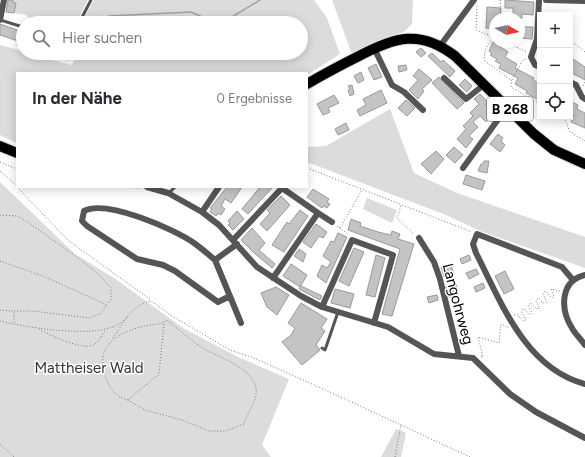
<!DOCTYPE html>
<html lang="de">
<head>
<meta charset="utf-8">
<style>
	:root { --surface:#fff; --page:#f7f7f7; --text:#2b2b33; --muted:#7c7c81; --line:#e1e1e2 }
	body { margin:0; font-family:Figtree,sans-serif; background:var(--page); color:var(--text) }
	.controls { position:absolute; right:12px; top:12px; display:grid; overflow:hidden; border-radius:0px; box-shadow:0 2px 10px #0003 }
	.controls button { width:36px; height:36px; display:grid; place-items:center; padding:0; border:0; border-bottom:1px solid var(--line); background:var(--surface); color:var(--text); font:20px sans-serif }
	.compass { position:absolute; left:489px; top:12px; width:36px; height:36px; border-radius:50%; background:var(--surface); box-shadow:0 2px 10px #0003; rotate:99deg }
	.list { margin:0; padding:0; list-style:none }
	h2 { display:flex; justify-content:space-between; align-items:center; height:52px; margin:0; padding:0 16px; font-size:17px }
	h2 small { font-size:13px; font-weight:400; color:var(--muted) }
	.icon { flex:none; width:22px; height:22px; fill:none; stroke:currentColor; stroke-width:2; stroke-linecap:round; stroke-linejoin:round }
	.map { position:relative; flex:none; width:585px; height:457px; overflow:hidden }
	.search { position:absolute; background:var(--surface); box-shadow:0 2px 10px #0003; left:16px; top:16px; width:292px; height:44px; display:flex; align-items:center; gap:10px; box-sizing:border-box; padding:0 14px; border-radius:22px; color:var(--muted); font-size:15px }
	.panel { position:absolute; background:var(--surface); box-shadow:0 2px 10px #0003; left:16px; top:72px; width:292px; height:116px; border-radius:0px }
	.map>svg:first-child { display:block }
</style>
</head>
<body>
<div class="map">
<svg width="585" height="457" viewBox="0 0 585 457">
	<rect width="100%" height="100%" fill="#fff"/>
	<path fill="#dcdcdc" d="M13 0H88L76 23H28L29 18 26 15 14 13 16 3H13Z
		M94 0H314L327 18 340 54 307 75V73H17V143L0 135V45L23 51V53L72 65 77 53H301V23H81Z
		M332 0H413L412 24 405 31 352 54Z
		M390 109 414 173 457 193 585 237V268L480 231 446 215 307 162V147L326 146Z
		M0 182 75 254 117 280 183 328 238 357 289 379 262 445 271 457H0Z
		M367 198 397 210 392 223 363 209Z
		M396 429 406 433 401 457H381Z"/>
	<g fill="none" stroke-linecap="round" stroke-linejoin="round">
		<path stroke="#a3a3a3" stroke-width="1.5" d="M109 16 191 12 216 23
			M222 23 260 0"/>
	</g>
	<path fill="#c4c4c4" stroke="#999" d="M8 0H13V3H16L14 13 6 12Z
		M505 0 534 2 533 15 522 14V18H513V8H505Z
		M487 7 501 8 500 18H495V29L486 28Z
		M0 24 23 32V47L17 45 18 41 0 35Z
		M519 27H533L532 39 519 38Z
		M493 42 508 52 505 57 517 64 515 68 534 78 533 80 540 84V101L526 93 527 91 515 84 518 78 499 68 501 64 495 61 497 59 490 55 492 53 489 51Z
		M421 48 426 53 421 57 416 52Z
		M47 53H70L68 60Z
		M432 53 441 62 443 60 455 71 450 77 428 56Z
		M570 57 585 67V80L570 72Z
		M376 64 382 77 374 80 368 68Z
		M406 65 407 70 399 72 398 66Z
		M419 69 432 80 422 89 424 91 418 99 409 90 418 80 413 76Z
		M361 72 364 80 358 83 354 76Z
		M439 77 464 103 457 109 432 83Z
		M465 79 472 86 467 92 459 85Z
		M352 85 354 94 350 96 348 90 350 89 348 86Z
		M381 90 387 103 360 116 357 110 366 105 363 99Z
		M480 94 488 102 485 105 494 114 486 122 480 116 473 122 478 127 469 136 473 139 466 148 457 139 466 129 463 126 473 116 470 113 479 104 474 99Z
		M334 95 339 103 328 108 330 112 323 115 317 104Z
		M406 100 415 108 407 116 398 108Z
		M570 101 578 105 577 109 585 113V128L571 122 574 115 570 113Z
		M346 123 349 130 338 135 335 129Z
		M498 134 503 138 501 141 505 145 500 152 490 144Z
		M454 147 463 155 455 163 446 155Z
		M436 151 444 159 431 174 421 164Z
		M484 161H489L487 173 478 171 481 164H483Z
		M466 175 485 181 482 190 463 184Z
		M227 187H242L231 203 225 199 221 206 225 209 221 215 218 213 216 216 210 212 212 209 210 208Z
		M260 187H273L248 214 242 209Z
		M313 189 329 199 327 202 330 204 327 208 324 206 322 208 307 197Z
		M281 196 290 205 267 231 260 224 270 213 267 210Z
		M300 210 308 216 284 252 272 245 287 222 289 224Z
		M237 211 244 219 233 230 228 225 230 223 228 221Z
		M351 219 361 223 360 226 378 232 391 235 392 231 400 234 398 239 414 244 392 316 382 314 400 249 348 230Z
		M316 224 327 232 323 238 319 236 311 248 303 242Z
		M252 228 265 243 259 250 275 264 272 268 253 252 241 240Z
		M338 233 347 237 326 283 317 276 322 265 327 268 331 262 323 256 331 241 334 242Z
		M354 248 364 252 349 286 339 281Z
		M299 249 306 254 303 262 294 256Z
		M376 255 385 258 375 297 366 295Z
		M469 255 471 260 462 264 460 259Z
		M291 264 307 275 300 287 283 276Z
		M451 264 454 275 444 277 441 267Z
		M476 269 479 274 469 279 466 273Z
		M505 271 514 289 504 294 495 276Z
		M483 283 485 288 476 292 474 287Z
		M456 284 459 295 449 297 446 287Z
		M301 286 322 296 320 300 299 289Z
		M276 287 289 295 277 315 267 307 261 293Z
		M335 289 354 294 350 308 331 303Z
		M437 295 438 300 429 303 427 297Z
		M301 303 327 319 321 328 325 331 316 345 320 350 302 365 282 342 291 335 295 328 288 323Z"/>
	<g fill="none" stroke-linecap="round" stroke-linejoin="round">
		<defs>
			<path id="primary" d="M307 84C324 74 341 65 359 56 395 37 420 29 455 56L534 134 554 150 585 164
				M0 146 17 153"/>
		</defs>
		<use href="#primary" stroke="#dbdbdb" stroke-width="12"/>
		<path stroke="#777" stroke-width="1" stroke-dasharray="1 2" stroke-linecap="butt" d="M500 0 501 18
			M477 6 476 30 495 38
			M493 39C487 45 483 52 485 61L512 81 511 87 540 104
			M570 40 585 52
			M506 42 527 52
			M512 80 522 61 526 59
			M583 86 585 81
			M570 98 573 91
			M564 117 570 132 585 141
			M0 162 17 169
			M307 168 472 232
			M0 171 17 186
			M17 187 69 241 151 300
			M106 187 142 188
			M401 206 397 218 414 234
			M0 215 17 216 29 223 81 260 99 275 111 288V299L108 304
			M337 226 349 235
			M340 228 362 190
			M0 261 43 276 107 305 100 314 89 318 33 311H14V324C38 329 96 337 117 325 132 317 131 305 151 301L172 316 230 350 254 358 332 393 470 457
			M0 310 13 311
			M514 315 517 314 523 321 526 320 521 311 524 309 530 315 532 313 528 305 531 303 537 309 540 308 536 301 538 298 543 303 547 302 543 294 545 291 552 298 554 297 551 289 560 291
			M0 321 13 324
			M39 329C50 335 84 352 95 344 99 341 102 335 105 331
			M113 338 127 317
			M481 357H483L478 337 499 343 501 324 509 328
			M128 400C118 398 112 391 108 383 93 351 111 335 141 327 149 324 161 326 167 320 178 329 189 339 201 347 218 358 260 369 256 395 255 403 246 415 244 424L226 431H209L182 420 145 410 128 400 159 374 164 323
			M0 444 14 457
			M395 457 401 424"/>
		<path stroke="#555" stroke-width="3" d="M0 20 23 27
			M79 23 91 0
			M169 193 175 187
			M322 348 325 350 338 312"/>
		<path stroke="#555" stroke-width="6" d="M539 0 537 39 531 57 535 65 540 67
			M546 0 585 1
			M0 20 4 0
			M440 46 474 0
			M374 48 392 85 404 92 423 110
			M444 78 466 99 485 84
			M570 82 576 85 582 97 585 99
			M463 168 507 107
			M147 187 168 193 202 212 219 225 257 267 301 296 322 307 388 327 434 354 473 358 510 394 536 412 585 438
			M202 212 219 187
			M318 213 332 222
			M419 238 434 262 440 279 459 356
			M233 240 282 188 318 213 273 278
			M215 260 241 323
			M585 275C560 281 560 309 572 328 575 334 581 339 585 345
			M573 280 562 267 477 234 473 244 476 253C501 302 525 368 585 384
			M230 296 218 302 175 271 163 265 137 259 87 226 82 221 84 211C106 199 174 229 194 243 201 248 208 254 215 260L237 244
			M322 307 352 240 393 255 374 323"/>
		<use href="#primary" stroke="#000" stroke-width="10"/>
	</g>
	<g text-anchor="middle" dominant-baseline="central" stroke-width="3" stroke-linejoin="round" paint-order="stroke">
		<rect fill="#fff" stroke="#4c4c4c" stroke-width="1" x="487" y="97" width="46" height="24" rx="3"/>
		<g font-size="14" font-weight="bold" fill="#000">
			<text x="510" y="109">B 268</text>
		</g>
		<g font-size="15" fill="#000" stroke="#fff">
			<text transform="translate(458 304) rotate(75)">Langohrweg</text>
		</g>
		<g font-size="15" fill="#333" stroke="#fff">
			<text x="89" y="368">Mattheiser Wald</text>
		</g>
	</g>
</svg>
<div class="controls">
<button>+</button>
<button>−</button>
<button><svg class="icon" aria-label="locate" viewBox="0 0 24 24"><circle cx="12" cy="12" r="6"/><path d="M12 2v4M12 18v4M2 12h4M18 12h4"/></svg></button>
</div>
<svg class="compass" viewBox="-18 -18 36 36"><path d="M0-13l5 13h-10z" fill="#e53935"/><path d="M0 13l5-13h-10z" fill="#7c7c81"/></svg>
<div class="search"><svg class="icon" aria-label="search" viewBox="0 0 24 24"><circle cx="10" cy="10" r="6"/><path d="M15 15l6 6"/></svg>Hier suchen</div>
<section class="panel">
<h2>In der Nähe<small>0 Ergebnisse</small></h2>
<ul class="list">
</ul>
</section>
</div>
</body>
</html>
